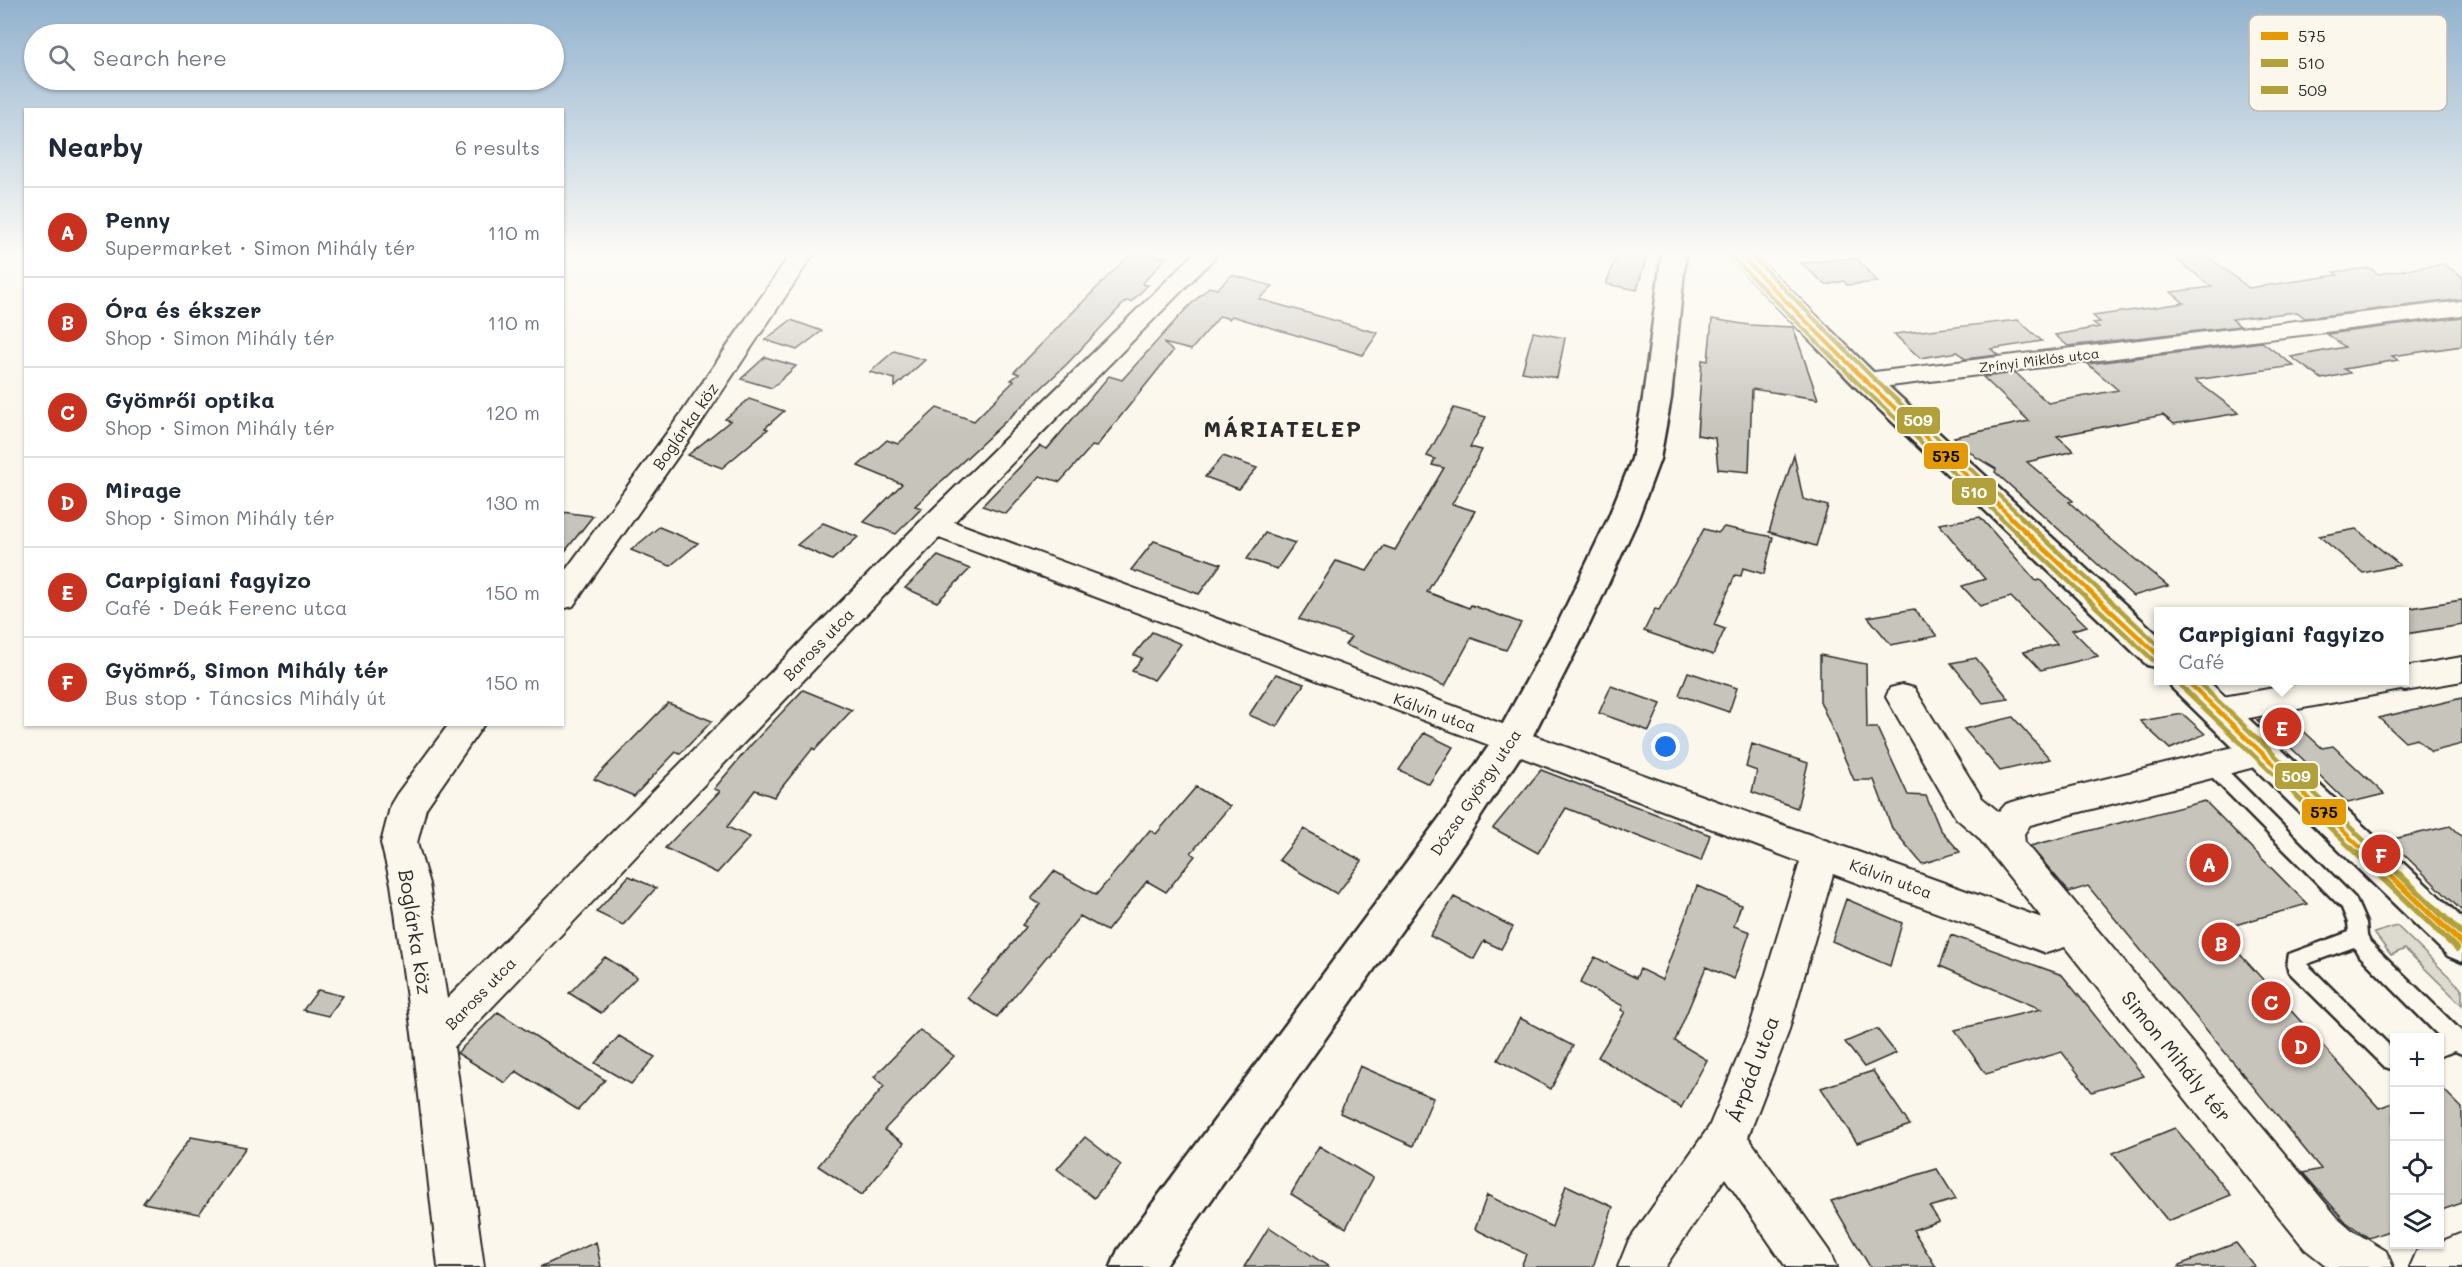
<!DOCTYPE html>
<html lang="en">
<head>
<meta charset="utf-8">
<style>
	:root { --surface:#fff; --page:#f2f2f3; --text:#1f2937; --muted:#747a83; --line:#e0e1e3; --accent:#c8321e }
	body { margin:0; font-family:Mali,sans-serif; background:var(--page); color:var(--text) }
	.controls { position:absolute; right:18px; bottom:18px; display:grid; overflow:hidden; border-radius:0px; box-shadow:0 2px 4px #0004 }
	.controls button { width:54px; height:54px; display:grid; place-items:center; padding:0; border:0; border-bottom:2px solid var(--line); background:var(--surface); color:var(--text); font:30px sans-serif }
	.you { position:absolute; left:1666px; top:747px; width:21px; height:21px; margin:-15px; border:4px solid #fff; border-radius:50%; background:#1a73e8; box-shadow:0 0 0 9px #1a73e833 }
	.badge { display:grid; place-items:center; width:39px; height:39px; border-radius:50%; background:var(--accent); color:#fff; font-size:20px; font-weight:700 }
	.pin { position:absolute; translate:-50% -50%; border:3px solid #fff; box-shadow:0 2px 6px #0006 }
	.popup { position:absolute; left:2154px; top:607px; width:255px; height:78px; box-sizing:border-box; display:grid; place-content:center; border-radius:0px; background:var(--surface); filter:drop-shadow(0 2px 4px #0005); font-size:20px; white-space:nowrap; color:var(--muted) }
	.popup b { font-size:22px; color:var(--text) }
	.popup::after { content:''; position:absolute; left:50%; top:100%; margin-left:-12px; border:12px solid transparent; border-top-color:var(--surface) }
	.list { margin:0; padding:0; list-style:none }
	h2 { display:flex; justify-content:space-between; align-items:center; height:78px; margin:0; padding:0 24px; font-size:26px }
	h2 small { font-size:20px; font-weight:400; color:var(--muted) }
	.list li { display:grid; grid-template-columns:39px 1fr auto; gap:18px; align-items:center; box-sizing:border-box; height:90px; padding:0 24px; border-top:2px solid var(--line) }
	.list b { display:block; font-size:22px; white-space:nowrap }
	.list p { margin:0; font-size:20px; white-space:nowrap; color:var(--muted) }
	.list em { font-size:20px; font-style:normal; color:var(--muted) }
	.icon { flex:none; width:33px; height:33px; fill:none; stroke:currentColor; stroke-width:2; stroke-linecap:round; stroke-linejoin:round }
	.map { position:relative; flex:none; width:2462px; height:1267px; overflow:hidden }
	.search { position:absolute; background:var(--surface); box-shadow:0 2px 4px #0004; left:24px; top:24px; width:540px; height:66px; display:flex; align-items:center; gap:15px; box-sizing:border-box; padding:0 21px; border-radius:33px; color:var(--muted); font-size:22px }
	.panel { position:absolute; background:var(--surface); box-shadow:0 2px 4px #0004; left:24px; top:108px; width:540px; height:618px; border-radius:0px }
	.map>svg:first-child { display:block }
</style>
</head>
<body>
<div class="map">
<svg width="2462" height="1267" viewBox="0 0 2462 1267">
	<rect width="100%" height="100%" fill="#fbf7ec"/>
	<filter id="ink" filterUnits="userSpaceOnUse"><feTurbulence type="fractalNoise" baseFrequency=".0167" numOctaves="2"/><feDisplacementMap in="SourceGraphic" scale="12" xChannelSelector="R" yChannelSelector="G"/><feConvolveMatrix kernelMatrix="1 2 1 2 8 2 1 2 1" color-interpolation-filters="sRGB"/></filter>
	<g filter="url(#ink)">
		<path fill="#dddad0" stroke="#84827e" stroke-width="1.5" d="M2397 926 2462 989V1005L2405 949 2391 955 2374 933Z"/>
		<path fill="#c7c4bc" stroke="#2b2b2b" stroke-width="1.5" d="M1132 252H1144L1166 258 1142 284 1148 285 1131 302 1126 301 1067 364 915 506 922 508 896 534 864 522 902 484 858 466 887 440 898 444 937 408 974 421 1014 381 1011 380 1019 374 1014 372Z
			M2167 252H2202L2249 288 2338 275 2334 272 2370 268 2378 274 2443 264 2462 276V299L2305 318 2297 312 2232 319 2240 326 2068 346 2055 335 2099 327 2093 323 2100 322 2093 316 2184 303 2171 292 2212 287Z
			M1618 253 1646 258 1637 290 1606 284Z
			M1856 258 1878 282 1847 285 1844 281 1826 285 1801 263Z
			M1232 275 1273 286 1259 299 1378 333 1363 355 1232 316 1229 319 1220 316 1191 350 1163 343 1173 351 1096 447 1092 446 1060 482 1040 476 1006 514 982 506 1040 446 1047 449 1109 376 1122 380 1185 310 1209 287 1217 289Z
			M2462 317V346L2392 356 2398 360 2344 369 2350 373 2322 379 2291 357 2345 347 2327 334Z
			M1712 319 1749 325 1793 327 1818 399 1752 389 1749 472 1718 469 1715 438 1697 435 1702 360 1708 361Z
			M791 320 822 331 797 350 765 340Z
			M2018 320 2042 341 1991 349 1998 355 1965 359 1958 352 1920 358 1894 334Z
			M1533 332 1565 338 1557 378 1522 372Z
			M2262 342 2294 366 2195 380 2239 413 2174 424 2163 415 2057 436 2074 451 2027 462 2073 501 2069 502 2108 537 2168 586 2133 596 1995 472 1996 469 1976 457 1954 437 2029 421 1983 377 2016 373 2048 403 2118 390 2088 364Z
			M894 351 925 360 895 387V379L870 372Z
			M765 357 796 366 772 388 741 379Z
			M749 399 784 411 765 428 768 429 722 468 688 455 730 421 725 419Z
			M1454 408 1486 417 1470 447 1482 450 1452 504 1475 511 1427 592 1469 608 1471 605 1521 623 1506 650 1471 638 1445 686 1345 645 1351 637 1299 619 1336 561 1367 571 1384 546 1395 550 1444 468 1432 465 1435 459 1427 456Z
			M1794 455 1803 499 1828 506 1816 546 1769 532Z
			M1223 456 1257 468 1239 489 1205 477Z
			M562 512 593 516 562 555Z
			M1980 517 2036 581 2040 580 2087 626 2072 630 2098 656 2041 670 2024 652 2057 644 2011 597 1980 606 1962 586 1985 579 1939 524Z
			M823 523 858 537 832 560 797 545Z
			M659 527 698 543 670 566 631 550Z
			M1724 527 1773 537 1764 574 1743 568 1741 576 1735 575 1714 625 1725 629 1713 655 1644 631 1655 609 1659 610 1704 529 1718 533Z
			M2356 529 2400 565 2363 573 2319 536Z
			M1265 533 1295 543 1277 569 1247 559Z
			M1154 541 1221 564 1199 594 1131 570Z
			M938 556 970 569 937 602 905 588Z
			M2462 600V625L2405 634V609Z
			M1914 609 1937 636 1891 645 1868 617Z
			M1152 632 1181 644 1154 680 1132 671 1142 658 1134 655Z
			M1820 655 1866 664 1867 728H1877L1908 795 1926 796 1940 829 1960 852 1922 864 1892 828 1874 780H1854L1820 701Z
			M1976 658 2009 699 1983 703 1951 663Z
			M1688 672 1737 688 1729 712 1679 695Z
			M1276 674 1304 684 1277 727 1249 715Z
			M1611 686 1661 704 1649 731 1599 713Z
			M803 690 852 710 815 750 813 748 774 797 755 790 727 827 750 837 717 873 665 848 720 791 714 789 750 746Z
			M2462 698V744L2431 752 2417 739 2405 742 2379 718Z
			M668 703 712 721 680 754 676 752 634 796 594 779Z
			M2183 714 2205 734 2170 749 2140 721Z
			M2285 714 2322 748 2333 746 2384 794 2348 803 2283 740 2278 741 2257 720Z
			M2013 717 2050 759 2000 771 1964 729Z
			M1424 733 1453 747 1429 784 1399 770Z
			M1752 744 1808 763 1797 808 1752 792 1757 771 1746 767Z
			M1541 770 1710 835 1701 861 1566 808 1538 853 1493 828Z
			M1196 787 1230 806 1191 853 1195 856 1166 892 1147 881 1107 931 1080 916 997 1017 967 998 1026 927 1022 925 1040 904 1031 899 1054 871 1096 895 1150 830 1156 834Z
			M2205 801 2307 904 2218 930 2379 1108 2394 1102V1229L2369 1238 2346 1222 2303 1173 2321 1169 2088 886 2069 892 2030 846Z
			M2450 826 2462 837V911L2389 840Z
			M1304 829 1362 861 1337 894 1279 860Z
			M629 876 656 888 623 925 596 912Z
			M1697 886 1741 905 1734 926 1750 932 1734 979 1706 967 1675 1041 1707 1060 1681 1108 1598 1057 1625 1012 1621 1010 1623 1006 1580 983 1595 957 1636 978 1640 969 1662 980Z
			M1454 897 1513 927 1501 949 1484 941 1474 959 1430 936Z
			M1846 899 1902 923 1890 966 1832 941Z
			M1951 935 2062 975 2144 1076 2092 1092 2062 1052 1986 1074 1955 1030 2041 1009 1940 966Z
			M605 957 637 977 601 1013 569 993Z
			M318 990 343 996 328 1016 303 1010Z
			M498 1012 544 1042 605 1080 578 1110 516 1071 505 1083 457 1053Z
			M1520 1018 1573 1046 1551 1089 1498 1060Z
			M1877 1029 1896 1053 1864 1067 1845 1042Z
			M920 1030 954 1056 884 1130 904 1143 862 1195 818 1166 884 1086 874 1077Z
			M619 1036 655 1057 631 1084 595 1063Z
			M1360 1066 1433 1098 1413 1146 1340 1113Z
			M1873 1071 1910 1125 1857 1143 1821 1088Z
			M2439 1085 2462 1108V1203L2439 1211Z
			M2175 1128 2231 1195 2168 1221 2113 1153Z
			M191 1137 246 1147 199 1214 143 1203Z
			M1085 1137 1121 1165 1094 1198 1057 1169Z
			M1319 1146 1373 1178 1346 1228 1291 1194Z
			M1937 1169 1956 1199 1930 1207 1939 1221 1913 1230 1936 1267H1870L1831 1201Z
			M1566 1185 1613 1207 1593 1267H1521L1526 1254 1475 1229 1487 1195 1552 1227Z
			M1269 1227 1329 1267H1244Z
			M596 1242 601 1267H540Z
			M2236 1243 2255 1267H2179V1265Z"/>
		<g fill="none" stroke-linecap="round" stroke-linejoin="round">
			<defs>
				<path id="service" d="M2212 760 2218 761 2355 898 2366 923 2367 936 2370 942 2462 1032V1054L2455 1051 2440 1056V1038H2441L2358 954 2354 947 2307 964 2394 1050V1070L2385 1067 2289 972 2287 966 2289 954 2349 932 2348 923 2342 908 2206 771 2204 766 2206 761Z"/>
				<path id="minor" d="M792 252H815L701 423 573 606 562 609V575L683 411Z
					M1196 252H1220L954 522 1524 732 2042 918 1978 837 1956 818 1886 697 1890 688 1902 685 1914 688 1982 798 1999 812 2006 804 2019 800 2262 740 2274 744 2279 753 2274 762 2030 825 2024 834 2025 843 2337 1217 2353 1231 2386 1251 2393 1267H2328L2305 1249 2065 947 2046 953 1833 874 1788 1033 1748 1137 1829 1251 1836 1267H1786L1725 1178 1665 1267H1618L1628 1242 1709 1127 1748 1033 1800 862 939 538 454 1047 484 1267H438L413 1041 391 884 381 843 391 804 397 794 449 724H484L426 808 417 843 429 884 447 999 924 518Z
					M2462 301V315L1866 389 1857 386 1853 381 1857 376 1866 373Z
					M2462 657V681L2405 691 2401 690 2217 724 2205 720 2200 711 2205 702 2217 698 2320 680H2405V667Z
					M2462 1233V1267H2410L2417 1251 2432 1244H2440V1242Z"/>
				<path id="tertiary" d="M1725 252H1751L1876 375 2159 636V668L2147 665 1856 387Z
					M2168 680H2207L2462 918V962L2448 956 2173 689Z"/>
				<path id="secondary" d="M1662 252H1686L1671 398 1660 459 1637 521 1590 623 1530 741 1466 839 1164 1267H1111L1118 1250 1440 817 1499 731 1558 623 1607 521 1632 459 1643 398Z"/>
			</defs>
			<use href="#service" stroke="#2b2b2b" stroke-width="5"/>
			<use href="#minor" stroke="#2b2b2b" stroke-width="4"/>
			<use href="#tertiary" stroke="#2b2b2b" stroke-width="5"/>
			<use href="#secondary" stroke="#2b2b2b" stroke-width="5"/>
			<use href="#service" fill="#fbf7ec" fill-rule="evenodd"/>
			<use href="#minor" fill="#fbf7ec" fill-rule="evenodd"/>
			<use href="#tertiary" fill="#fbf7ec" fill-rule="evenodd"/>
			<use href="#secondary" fill="#fbf7ec" fill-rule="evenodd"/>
			<defs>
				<path id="bus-1-far2" d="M1737 252 1866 381 2012 518"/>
				<path id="bus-1-far1" d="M2010 517 2159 656
					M2186 680 2364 851"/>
				<path id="bus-1" d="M2363 849 2462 944"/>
				<path id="bus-2-far2" d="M1732 257 1861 386 2002 518"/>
				<path id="bus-2-far1" d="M2000 517 2154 661
					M2180 685 2354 851"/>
				<path id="bus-2" d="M2352 849 2457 949"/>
				<path id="bus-3-far2" d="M1748 252 1871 376 2023 518"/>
				<path id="bus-3-far1" d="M2021 517 2159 646
					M2196 680 2375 851"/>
				<path id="bus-3" d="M2373 849 2462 934"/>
			</defs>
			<use href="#bus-1-far2" stroke="#fbf7ec" stroke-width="8"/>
			<use href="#bus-1-far1" stroke="#fbf7ec" stroke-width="9"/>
			<use href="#bus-1" stroke="#fbf7ec" stroke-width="10"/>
			<use href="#bus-2-far2" stroke="#fbf7ec" stroke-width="8"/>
			<use href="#bus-2-far1" stroke="#fbf7ec" stroke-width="9"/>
			<use href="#bus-2" stroke="#fbf7ec" stroke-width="10"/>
			<use href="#bus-3-far2" stroke="#fbf7ec" stroke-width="8"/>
			<use href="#bus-3-far1" stroke="#fbf7ec" stroke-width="9"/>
			<use href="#bus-3" stroke="#fbf7ec" stroke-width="10"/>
			<use href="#bus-1-far2" stroke="#e39a04" stroke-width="4"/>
			<use href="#bus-1-far1" stroke="#e39a04" stroke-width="4.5"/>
			<use href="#bus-1" stroke="#e39a04" stroke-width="6"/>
			<use href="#bus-2-far2" stroke="#b2a13b" stroke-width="4"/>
			<use href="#bus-2-far1" stroke="#b2a13b" stroke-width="4.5"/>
			<use href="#bus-2" stroke="#b2a13b" stroke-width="6"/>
			<use href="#bus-3-far2" stroke="#b2a13b" stroke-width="4"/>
			<use href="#bus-3-far1" stroke="#b2a13b" stroke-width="4.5"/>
			<use href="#bus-3" stroke="#b2a13b" stroke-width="6"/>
		</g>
	</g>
	<linearGradient id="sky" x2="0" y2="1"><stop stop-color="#92b2ce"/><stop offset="0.59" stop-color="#fdfbf6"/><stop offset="1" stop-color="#fdfbf6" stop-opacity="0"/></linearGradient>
	<rect width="2462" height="430" fill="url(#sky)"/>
	<g text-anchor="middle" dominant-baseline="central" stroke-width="4.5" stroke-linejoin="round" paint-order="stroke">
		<g font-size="14" fill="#2b2b2b" stroke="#fbf7ec">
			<text transform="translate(2039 360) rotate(-7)">Zrínyi Miklós utca</text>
		</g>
		<g font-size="16" fill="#2b2b2b" stroke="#fbf7ec">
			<text transform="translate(685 426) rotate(-55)">Boglárka köz</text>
			<text transform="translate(818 644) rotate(-46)">Baross utca</text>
			<text transform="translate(1435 712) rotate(20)">Kálvin utca</text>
			<text transform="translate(1475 792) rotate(-56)">Dózsa György utca</text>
			<text transform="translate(1891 878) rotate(20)">Kálvin utca</text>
			<text transform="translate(480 993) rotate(-46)">Baross utca</text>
		</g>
		<g font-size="20" fill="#2b2b2b" stroke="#fbf7ec">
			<text transform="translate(416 932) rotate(81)">Boglárka köz</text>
			<text transform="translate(2177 1056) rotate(51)">Simon Mihály tér</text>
			<text transform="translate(1752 1069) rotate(-69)">Árpád utca</text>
		</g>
		<g font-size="22" font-weight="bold" letter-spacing="1.5" fill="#2b2b2b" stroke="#fbf7ec">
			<text x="1283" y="428">MÁRIATELEP</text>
		</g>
	</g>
	<rect x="2249" y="15" width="198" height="96" rx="9" fill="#fbf7ec" stroke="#bdbab2" stroke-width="1.5"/>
	<rect x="2261" y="32" width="27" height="8" fill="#e39a04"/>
	<rect x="2261" y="59" width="27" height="8" fill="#b2a13b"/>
	<rect x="2261" y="86" width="27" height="8" fill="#b2a13b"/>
	<g font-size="16" fill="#2b2b2b">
		<text x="2298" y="42">575</text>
		<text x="2298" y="69">510</text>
		<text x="2298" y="96">509</text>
	</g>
	<g stroke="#fbf7ec" stroke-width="2">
		<rect x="1896" y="406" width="45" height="29" rx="6" fill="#b2a13b"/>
		<rect x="1923" y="442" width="46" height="28" rx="6" fill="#e39a04"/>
		<rect x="1951" y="477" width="46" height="29" rx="6" fill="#b2a13b"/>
		<rect x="2274" y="762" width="45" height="28" rx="6" fill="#b2a13b"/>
		<rect x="2301" y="798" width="46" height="28" rx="6" fill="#e39a04"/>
	</g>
	<g font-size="16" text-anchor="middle" font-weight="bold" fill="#fff">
		<text x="1918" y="426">509</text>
		<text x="1974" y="498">510</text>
		<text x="2296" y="782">509</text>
	</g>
	<g font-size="16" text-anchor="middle" font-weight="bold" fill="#111">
		<text x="1946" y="462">575</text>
		<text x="2324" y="818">575</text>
	</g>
</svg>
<div class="controls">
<button>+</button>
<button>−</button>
<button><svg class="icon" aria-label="locate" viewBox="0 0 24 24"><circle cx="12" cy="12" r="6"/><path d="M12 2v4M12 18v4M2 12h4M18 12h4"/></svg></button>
<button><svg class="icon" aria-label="layers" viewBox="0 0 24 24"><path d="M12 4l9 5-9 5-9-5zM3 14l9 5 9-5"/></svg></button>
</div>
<div class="you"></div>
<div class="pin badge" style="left:2209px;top:863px">A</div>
<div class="pin badge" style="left:2221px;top:942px">B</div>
<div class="pin badge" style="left:2271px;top:1001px">C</div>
<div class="pin badge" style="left:2301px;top:1045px">D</div>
<div class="pin badge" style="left:2282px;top:727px">E</div>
<div class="popup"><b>Carpigiani fagyizo</b>Café</div>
<div class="pin badge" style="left:2381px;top:854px">F</div>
<div class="search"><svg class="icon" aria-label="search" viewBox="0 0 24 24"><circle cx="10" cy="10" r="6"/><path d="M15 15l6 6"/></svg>Search here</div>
<section class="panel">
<h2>Nearby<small>6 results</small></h2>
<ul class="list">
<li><span class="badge">A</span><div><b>Penny</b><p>Supermarket · Simon Mihály tér</p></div><em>110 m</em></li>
<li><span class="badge">B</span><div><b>Óra és ékszer</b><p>Shop · Simon Mihály tér</p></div><em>110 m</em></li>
<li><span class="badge">C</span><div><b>Gyömrői optika</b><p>Shop · Simon Mihály tér</p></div><em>120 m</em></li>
<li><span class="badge">D</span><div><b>Mirage</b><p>Shop · Simon Mihály tér</p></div><em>130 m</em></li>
<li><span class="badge">E</span><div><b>Carpigiani fagyizo</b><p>Café · Deák Ferenc utca</p></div><em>150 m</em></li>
<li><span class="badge">F</span><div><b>Gyömrő, Simon Mihály tér</b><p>Bus stop · Táncsics Mihály út</p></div><em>150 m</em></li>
</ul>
</section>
</div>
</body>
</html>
